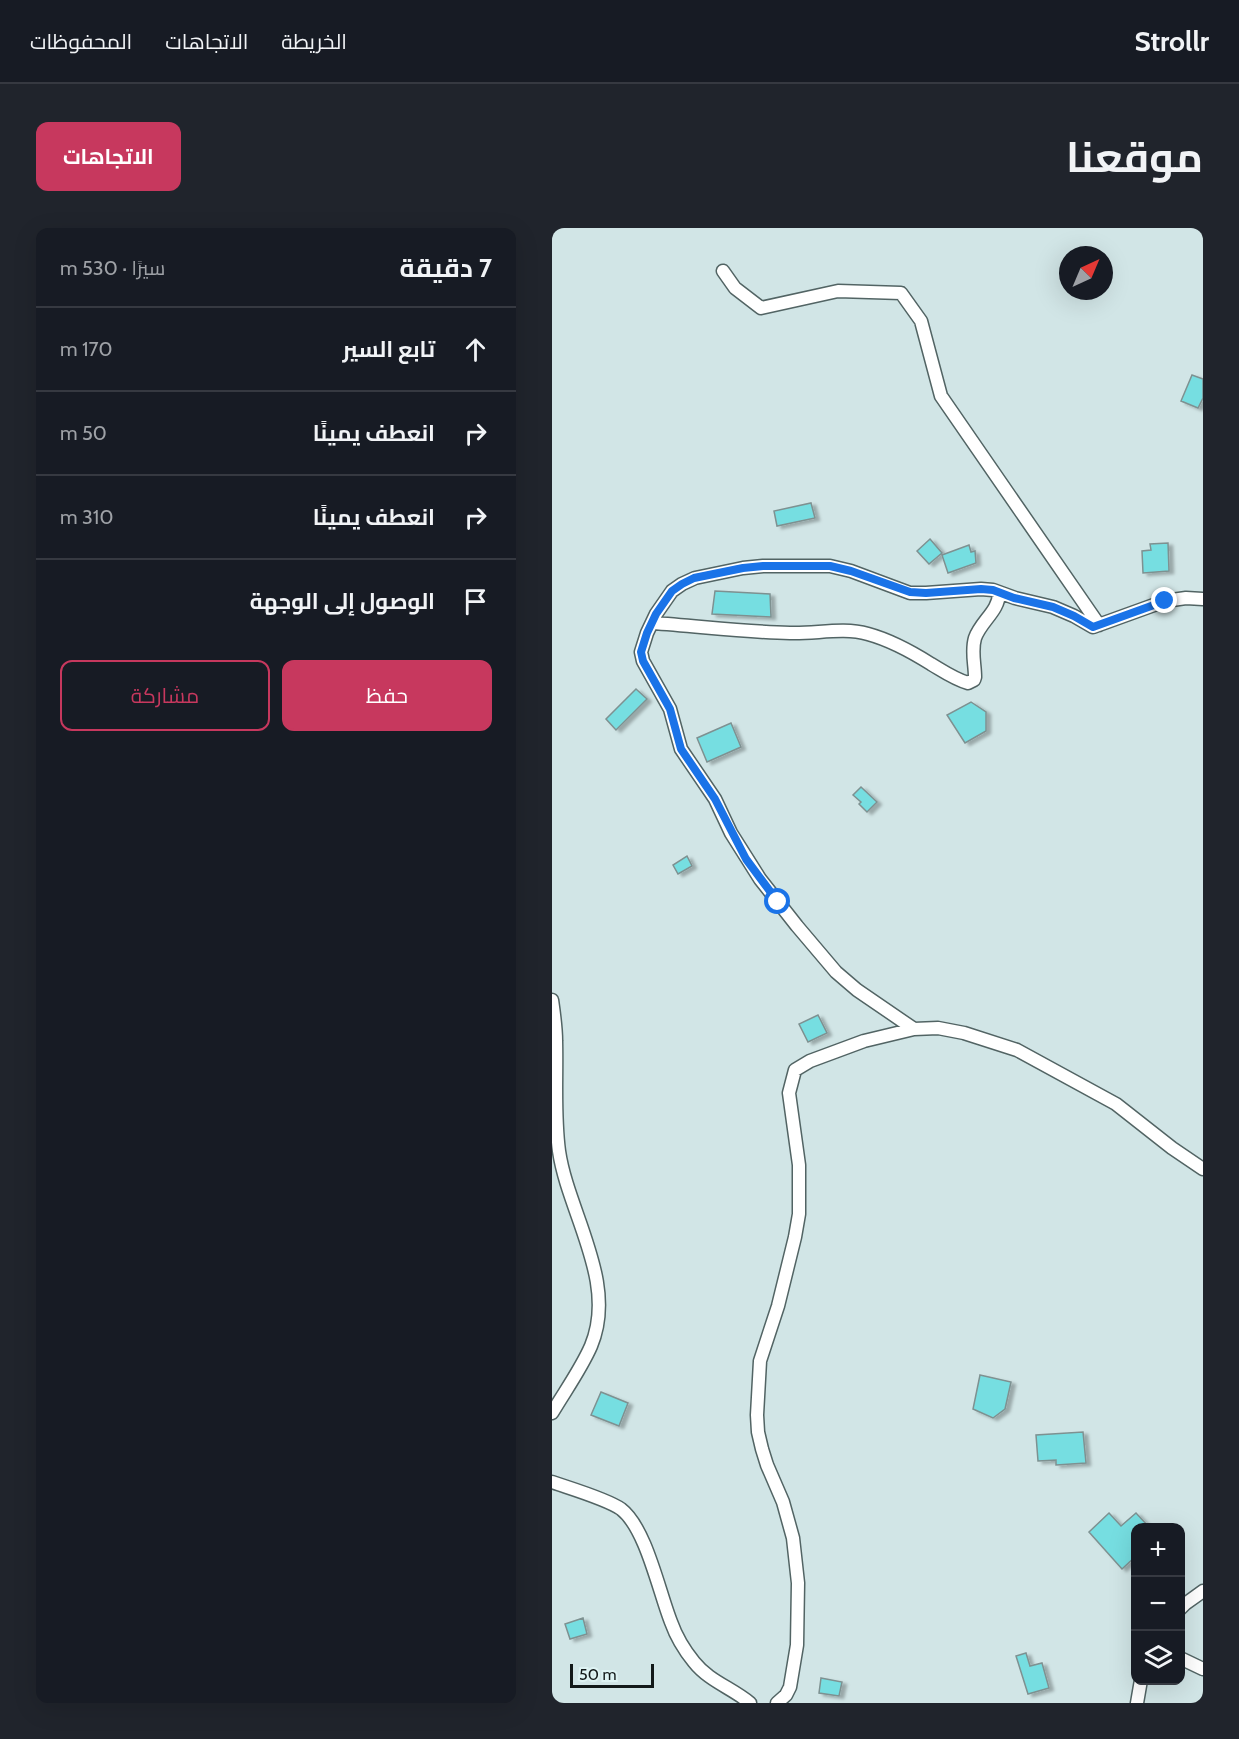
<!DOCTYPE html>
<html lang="ar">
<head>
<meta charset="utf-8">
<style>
	:root { --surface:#171b24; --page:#20242c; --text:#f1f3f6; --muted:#9ea1a6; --line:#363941; --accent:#c7385e }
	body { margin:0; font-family:Cabin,Cairo,sans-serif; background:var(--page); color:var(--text); direction:rtl }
	.controls { position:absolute; right:18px; bottom:18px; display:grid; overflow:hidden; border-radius:12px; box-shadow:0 6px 24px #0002 }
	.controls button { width:54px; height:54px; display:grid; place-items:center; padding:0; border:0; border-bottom:2px solid var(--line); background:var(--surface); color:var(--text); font:30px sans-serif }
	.compass { position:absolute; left:507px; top:18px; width:54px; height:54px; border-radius:50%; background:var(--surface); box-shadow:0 6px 24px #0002; rotate:44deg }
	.scale { position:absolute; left:18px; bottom:15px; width:84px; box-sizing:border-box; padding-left:6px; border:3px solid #121919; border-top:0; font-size:16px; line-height:21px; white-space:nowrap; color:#121919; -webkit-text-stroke:4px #def3f3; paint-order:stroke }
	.stop { position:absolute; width:18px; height:18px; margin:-14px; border:4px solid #1a73e8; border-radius:50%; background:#fff }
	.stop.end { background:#1a73e8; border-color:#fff; box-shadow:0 2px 6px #0008 }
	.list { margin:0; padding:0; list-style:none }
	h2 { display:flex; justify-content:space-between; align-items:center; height:78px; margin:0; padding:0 24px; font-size:26px }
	h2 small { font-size:20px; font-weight:400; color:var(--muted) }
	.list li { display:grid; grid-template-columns:39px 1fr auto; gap:18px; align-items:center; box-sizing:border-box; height:84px; padding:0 24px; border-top:2px solid var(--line) }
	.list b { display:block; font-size:22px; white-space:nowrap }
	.list em { font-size:20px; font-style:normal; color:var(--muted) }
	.actions { display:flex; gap:12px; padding:18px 24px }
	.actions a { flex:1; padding:14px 0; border:2px solid var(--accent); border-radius:12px; text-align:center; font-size:21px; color:var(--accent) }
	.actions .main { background:var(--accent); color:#fff }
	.icon { flex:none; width:33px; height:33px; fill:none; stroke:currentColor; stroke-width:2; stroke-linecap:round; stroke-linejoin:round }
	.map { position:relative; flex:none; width:651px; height:1475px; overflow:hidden; direction:ltr; border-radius:12px }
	header { display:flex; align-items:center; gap:36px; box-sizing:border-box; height:84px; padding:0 30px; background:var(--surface); border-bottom:2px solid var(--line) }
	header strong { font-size:28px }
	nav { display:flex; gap:33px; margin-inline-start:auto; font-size:21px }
	.intro { display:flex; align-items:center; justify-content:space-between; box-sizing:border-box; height:144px; padding:0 36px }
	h1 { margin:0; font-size:42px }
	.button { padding:15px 27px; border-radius:12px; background:var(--accent); color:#fff; font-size:21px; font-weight:700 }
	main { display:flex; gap:36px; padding:0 36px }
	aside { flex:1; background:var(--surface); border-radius:12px; box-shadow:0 6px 24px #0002 }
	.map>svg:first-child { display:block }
</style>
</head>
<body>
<header>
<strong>Strollr</strong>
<nav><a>الخريطة</a><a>الاتجاهات</a><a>المحفوظات</a></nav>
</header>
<div class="intro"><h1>موقعنا</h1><a class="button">الاتجاهات</a></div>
<main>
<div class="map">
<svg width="651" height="1475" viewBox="0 0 651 1475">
	<defs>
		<filter id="shadow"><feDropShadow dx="4.5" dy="2.5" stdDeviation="1.5" flood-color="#0004"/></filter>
	</defs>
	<rect width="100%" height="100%" fill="#d1e5e6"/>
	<path fill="#76dee1" stroke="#7e9191" stroke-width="1.5" filter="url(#shadow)" d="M640 147 651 151V170L646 180 629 173Z
		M259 275 263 290 225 298 222 283Z
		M378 311 390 325 377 336 365 323Z
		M616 315 617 343 591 345 590 323 599 322 598 316Z
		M417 317 419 324 423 323 424 335 396 345 390 327Z
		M163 363 218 366 219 389 160 386Z
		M84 461 95 471 64 502 54 491Z
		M419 474 434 484V503L413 515 395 487Z
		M179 495 189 519 155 534 145 510Z
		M309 559 325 574 315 584 307 576 309 574 301 567Z
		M135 628 140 638 126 646 121 637Z
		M266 787 275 805 256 814 247 796Z
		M428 1147 459 1154 453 1181 441 1190 421 1181Z
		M49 1164 76 1175 67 1198 39 1187Z
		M531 1204 534 1235 504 1237V1232L486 1233 484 1207Z
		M557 1285 569 1298 584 1285 597 1299H584V1328L570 1341 537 1304Z
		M31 1390 35 1406 18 1411 13 1396Z
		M474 1425 478 1438 490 1435 497 1460 476 1466 464 1428Z
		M269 1450 290 1454 287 1468 267 1465Z"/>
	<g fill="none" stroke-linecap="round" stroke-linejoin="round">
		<defs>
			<path id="minor" d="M171 43 183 60 209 80 286 63 349 65 369 93 389 168 547 397
				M100 395C146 398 192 404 238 405 264 406 291 399 316 406 338 412 360 424 379 436 391 443 402 451 416 455L422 452 423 449C423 436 419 423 423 410 429 393 447 383 447 365
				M0 772C2 786 4 799 4 813 5 850 2 886 7 923 16 985 66 1054 39 1118 29 1141 13 1163 0 1185
				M362 801 305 762 284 744 245 698 208 651 179 605 163 571 129 521 118 481 91 433 89 424 95 405 104 386 120 363 130 356 143 350 191 340 211 338H278L299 343 358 365H374L429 361 441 362 463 370 501 379 522 388 541 399 613 373 634 370 651 371
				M0 1254C17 1260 55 1271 69 1281 94 1300 107 1364 119 1394 124 1408 133 1423 142 1434 157 1453 180 1460 198 1475
				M628 1381 633 1376 651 1363
				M628 1430 651 1441
				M225 1475 234 1467 238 1459 245 1417 246 1355 241 1310 231 1274 215 1237 210 1221 206 1204 205 1187 208 1133 226 1078 243 1009 247 986V937L237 865 243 842 258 833 312 813 362 801 386 800 412 805 465 822 564 876 620 920 651 941
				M585 1475 589 1452"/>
		</defs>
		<use href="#minor" stroke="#526464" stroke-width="15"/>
		<use href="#minor" stroke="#fff" stroke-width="12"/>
	</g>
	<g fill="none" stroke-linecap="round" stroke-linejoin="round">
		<path stroke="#1a73e8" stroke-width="8" d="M226 674 194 631 163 571 129 521 118 481 91 433 89 424 95 405 104 386 120 363 130 356 142 350 191 340 211 338H278L299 343 358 364 374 365 429 361 441 362 462 370 501 379 522 388 541 399 613 373"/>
	</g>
</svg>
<div class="controls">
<button>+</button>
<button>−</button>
<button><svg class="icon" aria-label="layers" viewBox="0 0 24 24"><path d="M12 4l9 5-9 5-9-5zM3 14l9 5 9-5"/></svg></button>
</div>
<svg class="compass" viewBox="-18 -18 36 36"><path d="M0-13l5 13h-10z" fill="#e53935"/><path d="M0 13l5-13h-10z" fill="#9ea1a6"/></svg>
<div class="scale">50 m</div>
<div class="stop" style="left:226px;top:674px"></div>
<div class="stop end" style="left:613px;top:373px"></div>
</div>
<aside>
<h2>7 دقيقة<small>سيرًا · 530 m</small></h2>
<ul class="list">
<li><svg class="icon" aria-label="ahead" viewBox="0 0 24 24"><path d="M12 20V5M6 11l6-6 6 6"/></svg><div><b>تابع السير</b></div><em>170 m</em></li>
<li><svg class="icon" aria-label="right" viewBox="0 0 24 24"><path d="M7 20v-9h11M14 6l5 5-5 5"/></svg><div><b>انعطف يمينًا</b></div><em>50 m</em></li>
<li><svg class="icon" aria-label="right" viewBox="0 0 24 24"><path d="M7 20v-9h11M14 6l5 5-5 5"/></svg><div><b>انعطف يمينًا</b></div><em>310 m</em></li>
<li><svg class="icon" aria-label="arrive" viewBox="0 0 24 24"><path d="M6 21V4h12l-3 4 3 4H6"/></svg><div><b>الوصول إلى الوجهة</b></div></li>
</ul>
<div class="actions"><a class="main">حفظ</a><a>مشاركة</a></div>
</aside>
</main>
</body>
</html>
